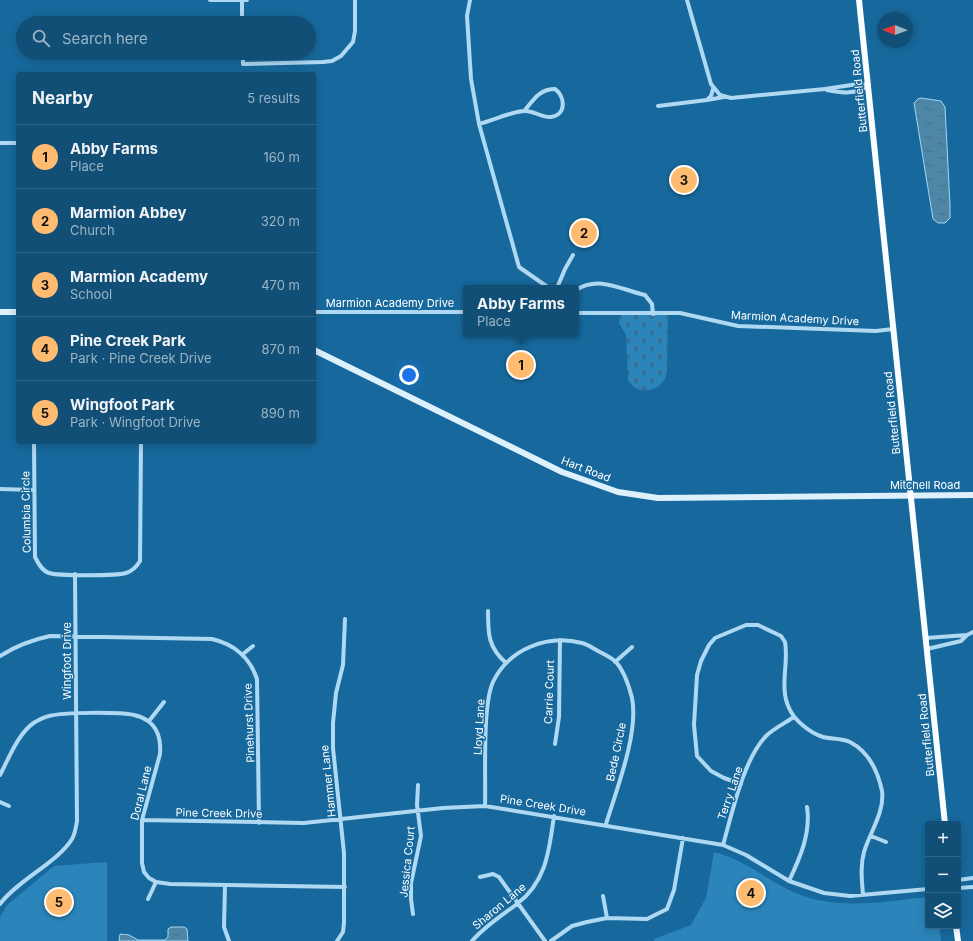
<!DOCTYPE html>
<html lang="en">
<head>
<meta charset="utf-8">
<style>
	:root { --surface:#114f76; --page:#1e597e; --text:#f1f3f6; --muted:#9cb5c5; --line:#306688; --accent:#ffbc70 }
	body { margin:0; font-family:Inter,sans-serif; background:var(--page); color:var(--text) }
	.controls { position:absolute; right:12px; bottom:12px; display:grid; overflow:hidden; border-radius:4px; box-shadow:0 2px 10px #0003 }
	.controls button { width:36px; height:36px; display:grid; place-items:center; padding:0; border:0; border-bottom:1px solid var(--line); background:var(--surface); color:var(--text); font:20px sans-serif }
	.compass { position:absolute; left:877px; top:12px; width:36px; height:36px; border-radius:50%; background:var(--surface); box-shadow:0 2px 10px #0003; rotate:271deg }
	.you { position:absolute; left:409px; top:375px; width:14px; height:14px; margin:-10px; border:3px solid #fff; border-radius:50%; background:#1a73e8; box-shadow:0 0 0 6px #1a73e833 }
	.badge { display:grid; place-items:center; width:26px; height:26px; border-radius:50%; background:var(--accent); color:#111; font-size:13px; font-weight:700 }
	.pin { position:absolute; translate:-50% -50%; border:2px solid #fff; box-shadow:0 1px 4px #0006 }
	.popup { position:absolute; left:463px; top:285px; width:116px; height:52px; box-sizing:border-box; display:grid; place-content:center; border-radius:4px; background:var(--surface); filter:drop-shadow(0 1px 3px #0005); font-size:13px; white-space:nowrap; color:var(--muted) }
	.popup b { font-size:15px; color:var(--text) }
	.popup::after { content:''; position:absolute; left:50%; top:100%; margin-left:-8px; border:8px solid transparent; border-top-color:var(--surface) }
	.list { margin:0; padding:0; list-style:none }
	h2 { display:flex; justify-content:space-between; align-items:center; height:52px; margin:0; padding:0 16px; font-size:17px }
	h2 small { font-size:13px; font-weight:400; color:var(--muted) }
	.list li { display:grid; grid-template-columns:26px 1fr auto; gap:12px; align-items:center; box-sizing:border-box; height:64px; padding:0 16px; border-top:1px solid var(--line) }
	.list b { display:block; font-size:15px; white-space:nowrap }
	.list p { margin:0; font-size:13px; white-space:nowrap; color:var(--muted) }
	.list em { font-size:13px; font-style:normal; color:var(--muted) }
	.icon { flex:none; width:22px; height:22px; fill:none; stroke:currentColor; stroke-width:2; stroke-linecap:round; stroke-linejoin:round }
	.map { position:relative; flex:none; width:973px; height:941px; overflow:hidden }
	.search { position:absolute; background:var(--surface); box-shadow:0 2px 10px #0003; left:16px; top:16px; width:300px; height:44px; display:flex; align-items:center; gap:10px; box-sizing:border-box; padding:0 14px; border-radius:22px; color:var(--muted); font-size:15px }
	.panel { position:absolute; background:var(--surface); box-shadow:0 2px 10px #0003; left:16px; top:72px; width:300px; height:372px; border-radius:4px }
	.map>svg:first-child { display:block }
</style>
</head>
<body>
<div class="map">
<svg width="973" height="941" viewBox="0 0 973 941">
	<defs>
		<pattern id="cemetery-stones" width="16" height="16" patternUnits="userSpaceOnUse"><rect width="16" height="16" fill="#2b85ba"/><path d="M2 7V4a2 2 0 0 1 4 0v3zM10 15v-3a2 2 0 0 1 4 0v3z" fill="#386e8e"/></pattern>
		<pattern id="water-ripples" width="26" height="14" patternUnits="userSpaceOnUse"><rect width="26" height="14" fill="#4e86a8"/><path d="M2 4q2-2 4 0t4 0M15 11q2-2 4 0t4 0" fill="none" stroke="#4d6f83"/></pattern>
	</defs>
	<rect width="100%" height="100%" fill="#17699d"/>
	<path fill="#2b85ba" d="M714 852C742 859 762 876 787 889 832 912 880 902 928 897V926H939L941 941H655L654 939 691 925 706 898Z
		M107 862V941H0V917L7 905 54 866Z"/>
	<path fill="url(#cemetery-stones)" d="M620 315H668L667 372C664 391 638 398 628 380L626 335 619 323Z"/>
	<path fill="url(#water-ripples)" stroke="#a1d7f5" d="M921 98 941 101 945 107 950 205V218L945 223H938L933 219 914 103 918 99Z
		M171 927H184L187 929 188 941H119L120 934 129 935 138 940H165L168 937V929Z"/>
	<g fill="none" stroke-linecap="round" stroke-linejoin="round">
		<path stroke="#afd9f2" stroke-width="4" d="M210 0H247
			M242 0V23
			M470 0 467 16 471 79 479 124 519 267 549 288
			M687 0 711 84 720 95 731 98 825 89 858 84 868 85
			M243 53V64L323 62 332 61 341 56 353 42 355 31V0
			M827 90C844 93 854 95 869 85
			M707 100 724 97
			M658 106 707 100 711 96 713 89
			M479 124C494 120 510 112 524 111 533 110 542 118 551 117 567 115 565 96 555 89 540 89 534 99 525 110
			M0 143H18
			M557 288 565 269 573 255
			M576 290C599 275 622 290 645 295L652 304 653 314
			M314 312H466
			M576 313H680L738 326 876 331 893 329
			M34 442 35 557C38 563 42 571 49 573 58 576 117 576 126 573 133 571 137 566 140 561L141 442
			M0 489 34 490
			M488 611C488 634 488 647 506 663
			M926 638 967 635
			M927 649 961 641 967 635 973 632
			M243 654 253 646
			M0 656C16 646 31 640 50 636L212 639C234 644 250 658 257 679L259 823
			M615 662 632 647
			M149 721 164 702
			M555 744 559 717 560 640
			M0 775C9 758 18 733 35 722 39 720 44 717 49 716 64 712 119 712 134 715 139 716 144 718 148 721 159 729 161 741 160 754L142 820V863L144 872 149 878 156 882 170 884 345 887
			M741 784 724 778 711 771 697 756 694 725 697 675 701 661 709 645 715 638 746 625H758L781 636 785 642C789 663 779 687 789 708 794 720 810 733 823 737 831 739 842 738 850 742 869 752 878 772 882 791 885 812 869 834 864 852 860 866 862 881 863 895
			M0 802 9 806
			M485 806C486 777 482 706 493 682 509 649 547 634 582 643 587 644 593 648 598 651 604 654 612 658 616 662 624 671 629 686 632 698 639 733 616 791 606 824
			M142 820 304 823 443 808 485 806 723 845 746 855 789 881 824 893 850 896 928 889
			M871 836 886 842
			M723 845C732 814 743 760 766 736 773 729 785 723 794 717
			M480 877 493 874 499 877 545 941
			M958 880 973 878
			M789 881C800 858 811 833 807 807
			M225 885 224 927 229 941
			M958 888 973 887
			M603 896 607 918
			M148 899 156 882
			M0 904C18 880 58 862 72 839 75 834 76 827 77 821L75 574
			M413 914 411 899V883L421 836 417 805 418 785
			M337 941 343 932 344 923V853L333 748V723L336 693 343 665 345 619
			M472 941C485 926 501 916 517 904 547 881 549 850 554 816
			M551 941 572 926 587 922 607 918 647 919 667 909 674 890 683 838"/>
		<path stroke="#def0fc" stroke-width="6" d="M0 312H18
			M314 350 562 472 618 492 658 498 973 495"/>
		<path stroke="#fafdff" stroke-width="6" d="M859 0 945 824
			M956 926 958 941"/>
	</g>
	<g text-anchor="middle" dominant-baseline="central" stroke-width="3" stroke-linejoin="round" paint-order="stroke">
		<g font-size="11" fill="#fff" stroke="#17699d">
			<text transform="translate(859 91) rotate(-96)">Butterfield Road</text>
			<text x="390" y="303">Marmion Academy Drive</text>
			<text transform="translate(795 318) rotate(3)">Marmion Academy Drive</text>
			<text transform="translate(892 413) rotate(-96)">Butterfield Road</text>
			<text transform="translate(586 469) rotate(21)">Hart Road</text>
			<text x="925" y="485">Mitchell Road</text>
			<text transform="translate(26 512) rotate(-91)">Columbia Circle</text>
			<text transform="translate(67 661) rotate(-90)">Wingfoot Drive</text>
			<text transform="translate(549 692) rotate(-88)">Carrie Court</text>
			<text transform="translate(249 723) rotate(-92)">Pinehurst Drive</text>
			<text transform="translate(479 727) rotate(-87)">Lloyd Lane</text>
			<text transform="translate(926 735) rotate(-96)">Butterfield Road</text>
			<text transform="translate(616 752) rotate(-78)">Bede Circle</text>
			<text transform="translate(328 781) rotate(-96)">Hammer Lane</text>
			<text transform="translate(141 793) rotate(-76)">Doral Lane</text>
			<text transform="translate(730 793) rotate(-71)">Terry Lane</text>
			<text transform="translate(543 805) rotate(9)">Pine Creek Drive</text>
			<text transform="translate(219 813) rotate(1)">Pine Creek Drive</text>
			<text transform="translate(407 862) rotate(-84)">Jessica Court</text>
			<text transform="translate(499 906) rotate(-40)">Sharon Lane</text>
		</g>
	</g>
</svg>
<div class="controls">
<button>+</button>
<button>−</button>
<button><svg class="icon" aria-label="layers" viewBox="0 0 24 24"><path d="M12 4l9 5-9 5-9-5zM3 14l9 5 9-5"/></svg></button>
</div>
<svg class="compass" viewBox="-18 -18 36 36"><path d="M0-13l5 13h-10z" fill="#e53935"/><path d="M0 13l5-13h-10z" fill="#9cb5c5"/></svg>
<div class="you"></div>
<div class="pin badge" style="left:521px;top:365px">1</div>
<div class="popup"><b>Abby Farms</b>Place</div>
<div class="pin badge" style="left:584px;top:233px">2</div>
<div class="pin badge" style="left:684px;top:180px">3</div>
<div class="pin badge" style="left:751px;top:893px">4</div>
<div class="pin badge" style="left:59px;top:902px">5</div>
<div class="search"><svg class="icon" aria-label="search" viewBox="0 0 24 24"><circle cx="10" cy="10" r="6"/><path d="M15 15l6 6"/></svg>Search here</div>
<section class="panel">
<h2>Nearby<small>5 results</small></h2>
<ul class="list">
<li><span class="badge">1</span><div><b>Abby Farms</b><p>Place</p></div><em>160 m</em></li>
<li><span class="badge">2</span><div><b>Marmion Abbey</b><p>Church</p></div><em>320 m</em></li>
<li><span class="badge">3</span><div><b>Marmion Academy</b><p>School</p></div><em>470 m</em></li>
<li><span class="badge">4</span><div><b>Pine Creek Park</b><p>Park · Pine Creek Drive</p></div><em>870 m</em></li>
<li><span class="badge">5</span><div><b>Wingfoot Park</b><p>Park · Wingfoot Drive</p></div><em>890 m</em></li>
</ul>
</section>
</div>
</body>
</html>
